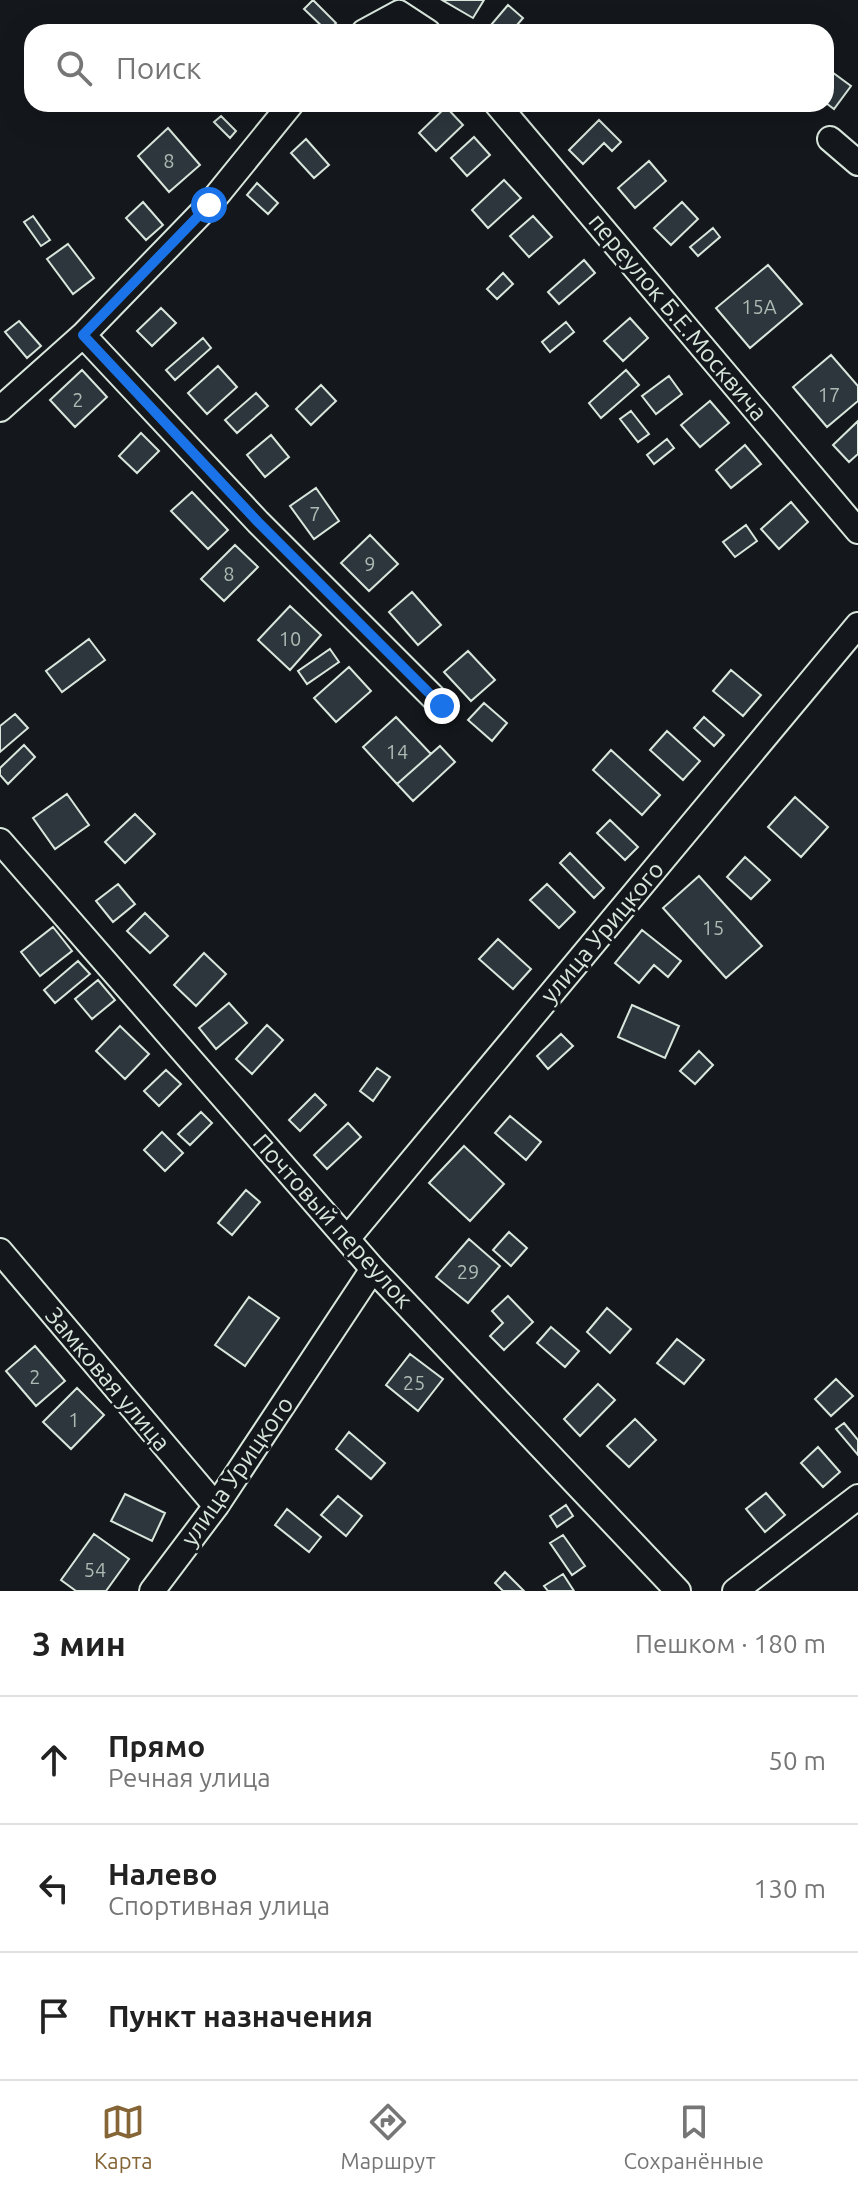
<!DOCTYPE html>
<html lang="ru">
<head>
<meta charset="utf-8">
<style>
	:root { --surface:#fff; --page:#f2f2f2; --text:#222; --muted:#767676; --line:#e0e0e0; --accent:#856535 }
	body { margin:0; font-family:Ubuntu,sans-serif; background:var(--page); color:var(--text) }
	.stop { position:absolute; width:24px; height:24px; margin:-18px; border:6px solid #1a73e8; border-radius:50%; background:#fff }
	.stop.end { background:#1a73e8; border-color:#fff; box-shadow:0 2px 8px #0008 }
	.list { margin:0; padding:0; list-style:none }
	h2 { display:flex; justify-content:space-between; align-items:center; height:104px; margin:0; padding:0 32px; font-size:34px }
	h2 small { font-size:26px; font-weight:400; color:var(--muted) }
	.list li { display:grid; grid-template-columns:52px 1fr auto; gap:24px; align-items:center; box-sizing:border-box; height:128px; padding:0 32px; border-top:2px solid var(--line) }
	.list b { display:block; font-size:30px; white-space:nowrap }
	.list p { margin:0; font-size:26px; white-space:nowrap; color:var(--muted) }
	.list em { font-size:26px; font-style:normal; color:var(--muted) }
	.icon { flex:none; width:44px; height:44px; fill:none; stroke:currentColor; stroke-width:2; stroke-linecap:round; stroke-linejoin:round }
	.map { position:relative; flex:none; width:858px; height:1591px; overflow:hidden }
	.search { position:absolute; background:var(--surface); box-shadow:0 8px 32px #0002; left:24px; right:24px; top:24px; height:88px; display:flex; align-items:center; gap:20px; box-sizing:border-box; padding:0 28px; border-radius:24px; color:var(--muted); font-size:30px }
	.sheet { height:488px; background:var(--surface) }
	nav { display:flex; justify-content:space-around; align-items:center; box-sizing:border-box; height:112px; border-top:2px solid var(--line); background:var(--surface); font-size:22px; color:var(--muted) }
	nav a { display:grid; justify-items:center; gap:4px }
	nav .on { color:var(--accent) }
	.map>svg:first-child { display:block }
</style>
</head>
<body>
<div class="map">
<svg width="858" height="1591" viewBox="0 0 858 1591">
	<rect width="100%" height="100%" fill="#14181c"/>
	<path fill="#2c363c" stroke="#d8e6dc" stroke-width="2" d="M313 0 336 23 328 32 304 9Z
		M442 0H484L473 18Z
		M508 5 523 18 511 32H485Z
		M832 72 851 86 834 109 826 103V81Z
		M446 107 463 125 436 151 419 133Z
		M221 116 236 131 230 138 214 122Z
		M599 120 621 142 612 151 604 143 583 164 569 150Z
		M168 128 200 165 169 192 138 156Z
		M474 137 490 155 467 176 451 158Z
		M306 139 329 165 314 178 291 153Z
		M649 161 666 181 635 208 618 188Z
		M504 180 521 198 488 228 472 210Z
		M257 183 278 203 268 214 247 195Z
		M143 202 163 225 146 240 126 218Z
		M682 202 698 219 671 245 654 228Z
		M33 216 50 240 41 246 24 222Z
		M533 216 552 237 529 257 510 236Z
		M713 228 720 237 698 256 690 247Z
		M68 244 94 278 73 294 47 259Z
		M584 260 595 273 559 304 548 292Z
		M768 265 802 304 750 348 716 308Z
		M503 273 513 284 497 299 487 289Z
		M161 308 176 323 152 346 137 331Z
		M630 318 648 338 623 361 604 341Z
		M19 321 41 346 27 358 5 332Z
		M566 322 574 332 550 352 542 342Z
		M203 338 211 348 175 380 166 370Z
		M831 355 858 386V401L827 427 793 387Z
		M218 366 237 387 207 414 188 393Z
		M82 370 107 397 75 427 50 400Z
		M626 370 639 385 601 418 589 403Z
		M669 376 682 394 656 414 642 396Z
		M321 385 336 401 311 425 296 409Z
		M256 393 268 406 237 433 225 420Z
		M710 401 729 423 700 447 681 425Z
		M631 411 649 434 638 442 620 419Z
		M858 421V454L849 462 833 445Z
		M141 433 159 451 137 473 119 456Z
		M271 435 289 457 265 477 247 455Z
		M667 439 674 448 654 464 647 455Z
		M745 445 761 464 731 488 716 470Z
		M316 488 339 521 314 539 290 506Z
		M192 492 228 530 208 549 171 511Z
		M791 502 808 522 779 549 761 529Z
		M746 525 757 541 735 557 723 542Z
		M370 535 398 564 369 591 341 563Z
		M235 545 258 567 224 601 201 579Z
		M412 592 441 625 418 645 389 612Z
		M290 606 321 635 290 670 258 640Z
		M89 639 105 660 62 692 46 671Z
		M330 649 339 662 307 684 298 671Z
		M468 651 495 680 471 701 444 672Z
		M349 667 371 691 336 722 314 698Z
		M731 670 761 695 743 716 713 691Z
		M484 703 507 723 492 741 468 720Z
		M15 714 28 728 0 752V726Z
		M396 717 431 754 397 784 363 747Z
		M704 717 724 735 714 746 694 728Z
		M667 731 700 761 683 780 650 750Z
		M24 745 35 757 8 784 0 775V768Z
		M440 746 455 762 413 801 397 784Z
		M611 750 660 795 642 815 593 770Z
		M67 794 89 825 55 849 33 818Z
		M795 797 828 827 801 857 768 827Z
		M135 814 155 834 125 863 105 842Z
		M610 820 638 847 625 860 597 833Z
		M570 853 604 888 594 898 560 863Z
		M745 857 770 880 751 899 727 877Z
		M699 876 762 946 726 978 663 908Z
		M118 884 135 904 113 922 96 901Z
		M547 884 575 912 559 928 530 900Z
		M145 913 168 936 150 953 127 931Z
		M53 927 72 951 40 976 21 952Z
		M642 930 681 961 668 977 654 965 639 983 615 963Z
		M498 939 531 969 513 989 479 959Z
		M204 953 226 974 196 1006 174 985Z
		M78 961 90 974 55 1003 44 990Z
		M98 980 115 1000 92 1019 75 999Z
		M229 1003 247 1023 216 1049 199 1028Z
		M632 1005 679 1026 665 1058 618 1037Z
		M267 1025 283 1040 252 1074 236 1059Z
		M120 1026 149 1054 125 1079 96 1051Z
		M561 1034 573 1046 548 1069 537 1056Z
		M699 1051 713 1065 695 1084 680 1071Z
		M377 1068 390 1077 373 1101 360 1091Z
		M166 1070 181 1084 159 1106 144 1091Z
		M315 1094 326 1105 300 1131 289 1120Z
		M201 1112 212 1123 190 1145 178 1134Z
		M510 1116 541 1142 526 1160 495 1133Z
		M348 1123 361 1137 327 1169 314 1155Z
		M162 1132 183 1153 165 1171 144 1150Z
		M464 1146 504 1184 470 1221 429 1183Z
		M246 1190 260 1202 232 1235 218 1223Z
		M509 1232 527 1248 511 1266 493 1250Z
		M469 1239 500 1266 468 1303 436 1277Z
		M508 1296 533 1322 504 1350 490 1336 503 1323 492 1311Z
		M249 1297 279 1318 245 1366 215 1345Z
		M607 1308 631 1329 610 1353 587 1332Z
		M551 1327 579 1351 565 1367 537 1343Z
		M677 1339 704 1360 684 1384 657 1363Z
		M35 1346 65 1381 36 1406 6 1371Z
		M410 1354 443 1379 418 1411 386 1385Z
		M836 1379 853 1396 831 1416 815 1399Z
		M598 1384 615 1400 580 1436 564 1419Z
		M77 1388 104 1415 71 1449 43 1422Z
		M635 1419 656 1440 629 1467 607 1446Z
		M844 1423 858 1440V1455L836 1429Z
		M349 1432 385 1463 371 1479 336 1449Z
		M818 1447 840 1472 823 1487 801 1463Z
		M766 1493 785 1515 765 1532 746 1509Z
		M125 1494 165 1513 152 1541 111 1521Z
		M338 1496 362 1516 346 1536 321 1515Z
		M566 1505 573 1516 557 1527 550 1516Z
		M287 1509 321 1537 309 1552 275 1525Z
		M94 1534 129 1559 106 1591H76L61 1580Z
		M563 1535 585 1566 572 1575 550 1543Z
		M505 1572 524 1591H503L495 1583Z
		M563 1574 574 1591H548L544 1586Z"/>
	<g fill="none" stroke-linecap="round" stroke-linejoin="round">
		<defs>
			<path id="street" d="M364 32 399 13 428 32
				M497 104 858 531
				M830 139 858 163
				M83 335 258 522 442 706
				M0 409 83 335 209 205 291 104
				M0 841 373 1269 678 1591
				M347 1239 858 625
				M0 1251 216 1506
				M152 1591 216 1506 373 1269
				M735 1591 858 1497"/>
		</defs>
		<use href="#street" stroke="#d8e6dc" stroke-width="28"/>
		<use href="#street" stroke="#14181c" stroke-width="24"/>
	</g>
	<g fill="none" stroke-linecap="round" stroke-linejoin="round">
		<path stroke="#1a73e8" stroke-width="10" d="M209 205 83 335 258 522 442 706"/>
	</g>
	<g text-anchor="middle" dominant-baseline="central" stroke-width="6" stroke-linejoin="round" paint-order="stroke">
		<g font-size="20" fill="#adbab4">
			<text x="169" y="160">8</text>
			<text x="759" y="306">15А</text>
			<text x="829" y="394">17</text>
			<text x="78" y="399">2</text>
			<text x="315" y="513">7</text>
			<text x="370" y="563">9</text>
			<text x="229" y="573">8</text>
			<text x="290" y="638">10</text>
			<text x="397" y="751">14</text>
			<text x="713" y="927">15</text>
			<text x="468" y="1271">29</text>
			<text x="35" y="1376">2</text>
			<text x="414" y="1382">25</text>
			<text x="74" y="1419">1</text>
			<text x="95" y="1569">54</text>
		</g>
		<g font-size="24" fill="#d8e6dc" stroke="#14181c">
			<text transform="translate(678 317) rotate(50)">переулок Б.Е.Москвича</text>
			<text transform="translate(602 932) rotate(-50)">улица Урицкого</text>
			<text transform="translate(333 1221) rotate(48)">Почтовый переулок</text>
			<text transform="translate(108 1379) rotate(50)">Замковая улица</text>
			<text transform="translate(237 1471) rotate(-55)">улица Урицкого</text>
		</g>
	</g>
</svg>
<div class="stop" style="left:209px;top:205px"></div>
<div class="stop end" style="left:442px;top:706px"></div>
<div class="search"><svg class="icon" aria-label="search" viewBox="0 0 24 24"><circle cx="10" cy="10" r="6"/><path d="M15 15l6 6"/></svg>Поиск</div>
</div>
<section class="sheet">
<h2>3 мин<small>Пешком · 180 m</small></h2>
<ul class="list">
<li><svg class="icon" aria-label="ahead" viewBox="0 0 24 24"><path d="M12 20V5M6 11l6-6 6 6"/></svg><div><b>Прямо</b><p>Речная улица</p></div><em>50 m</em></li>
<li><svg class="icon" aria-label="left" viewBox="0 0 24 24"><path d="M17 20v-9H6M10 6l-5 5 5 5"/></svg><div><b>Налево</b><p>Спортивная улица</p></div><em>130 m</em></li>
<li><svg class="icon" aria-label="arrive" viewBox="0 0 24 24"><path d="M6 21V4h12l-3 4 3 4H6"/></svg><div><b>Пункт назначения</b></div></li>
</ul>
</section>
<nav>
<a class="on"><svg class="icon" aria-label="map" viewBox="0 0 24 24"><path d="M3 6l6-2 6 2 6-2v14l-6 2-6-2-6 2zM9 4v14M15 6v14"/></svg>Карта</a>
<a><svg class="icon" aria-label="directions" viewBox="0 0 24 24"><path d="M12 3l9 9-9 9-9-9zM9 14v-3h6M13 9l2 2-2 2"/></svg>Маршрут</a>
<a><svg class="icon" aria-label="saved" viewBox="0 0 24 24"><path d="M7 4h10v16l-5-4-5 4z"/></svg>Сохранённые</a>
</nav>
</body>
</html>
